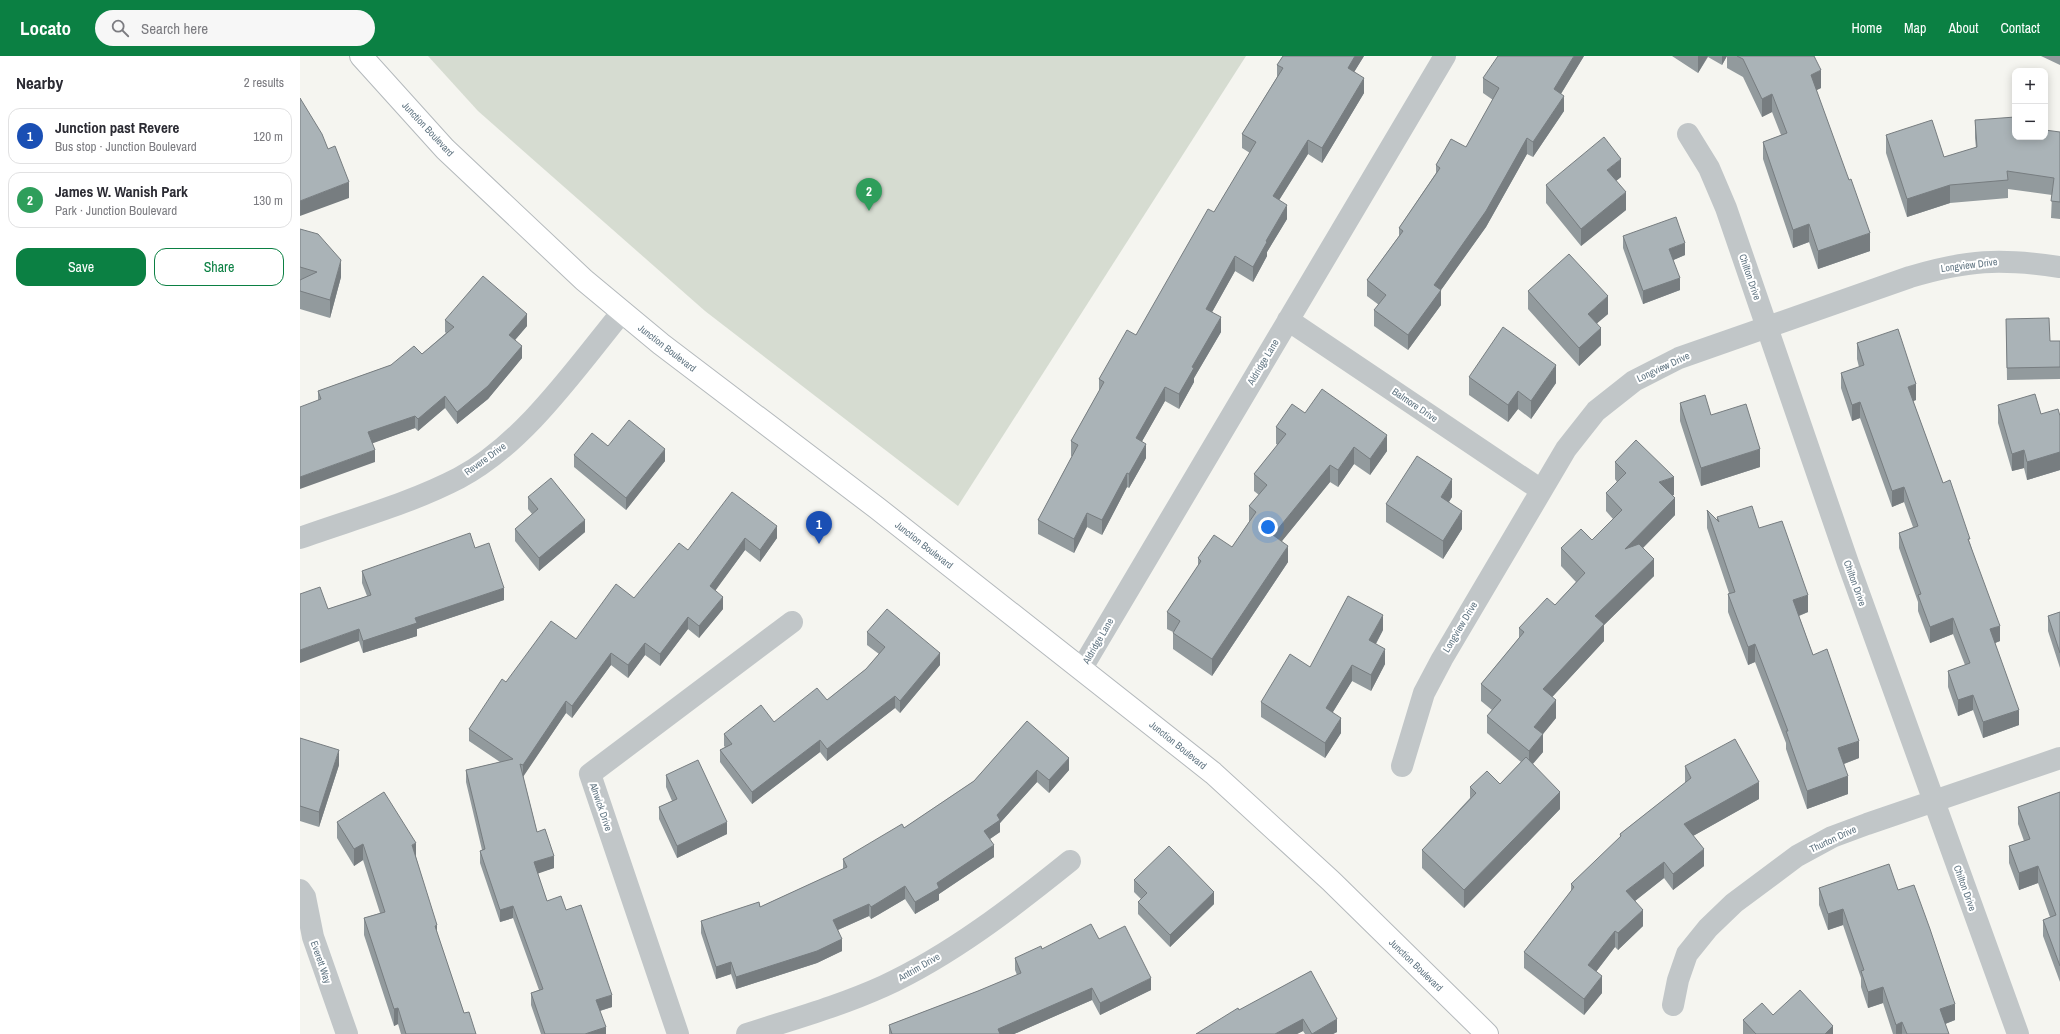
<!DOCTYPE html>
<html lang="en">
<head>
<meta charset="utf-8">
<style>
	:root { --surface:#fff; --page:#f7f7f7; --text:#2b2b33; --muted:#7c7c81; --line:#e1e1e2; --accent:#0b8043 }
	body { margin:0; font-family:"Archivo Narrow",sans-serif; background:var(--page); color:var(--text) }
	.controls { position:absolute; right:12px; top:12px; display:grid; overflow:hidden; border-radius:8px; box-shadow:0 2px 10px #0003 }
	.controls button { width:36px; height:36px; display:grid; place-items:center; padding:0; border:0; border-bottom:1px solid var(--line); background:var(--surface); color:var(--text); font:20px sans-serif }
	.you { position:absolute; left:968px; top:471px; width:14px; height:14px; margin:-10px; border:3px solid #fff; border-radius:50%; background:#1a73e8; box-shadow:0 0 0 6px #1a73e833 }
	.badge { display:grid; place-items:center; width:26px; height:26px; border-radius:50%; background:var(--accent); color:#fff; font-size:13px; font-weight:700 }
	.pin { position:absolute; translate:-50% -33px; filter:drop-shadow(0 1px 2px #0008) }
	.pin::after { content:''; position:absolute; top:21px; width:14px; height:12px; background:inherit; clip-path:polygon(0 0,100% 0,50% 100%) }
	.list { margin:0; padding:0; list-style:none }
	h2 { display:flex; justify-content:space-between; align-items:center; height:52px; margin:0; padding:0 16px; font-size:17px }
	h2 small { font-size:13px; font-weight:400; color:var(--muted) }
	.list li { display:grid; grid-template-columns:26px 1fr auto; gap:12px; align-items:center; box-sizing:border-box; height:56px; margin:0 8px 8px; padding:0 8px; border:1px solid var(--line); border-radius:12px }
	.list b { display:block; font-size:15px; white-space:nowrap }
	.list p { margin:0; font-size:13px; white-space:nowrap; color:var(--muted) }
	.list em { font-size:13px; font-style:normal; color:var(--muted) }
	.actions { display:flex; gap:8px; padding:12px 16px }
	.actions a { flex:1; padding:9px 0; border:1px solid var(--accent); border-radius:12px; text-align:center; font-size:14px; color:var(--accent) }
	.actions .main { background:var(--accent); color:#fff }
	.icon { flex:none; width:22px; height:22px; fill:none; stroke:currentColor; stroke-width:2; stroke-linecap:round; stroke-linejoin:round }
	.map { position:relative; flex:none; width:1760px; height:978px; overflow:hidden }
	header { display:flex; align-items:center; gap:24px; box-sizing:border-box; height:56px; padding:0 20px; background:var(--accent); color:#fff }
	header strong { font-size:19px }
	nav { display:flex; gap:22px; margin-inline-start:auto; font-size:14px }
	.search { width:280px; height:36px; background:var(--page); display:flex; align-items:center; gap:10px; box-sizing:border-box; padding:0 14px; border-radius:22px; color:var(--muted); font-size:15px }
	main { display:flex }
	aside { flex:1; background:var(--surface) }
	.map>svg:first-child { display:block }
</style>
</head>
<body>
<header>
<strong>Locato</strong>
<div class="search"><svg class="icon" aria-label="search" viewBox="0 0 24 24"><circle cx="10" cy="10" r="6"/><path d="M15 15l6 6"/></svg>Search here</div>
<nav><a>Home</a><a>Map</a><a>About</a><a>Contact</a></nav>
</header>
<main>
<aside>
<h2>Nearby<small>2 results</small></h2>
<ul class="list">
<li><span class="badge" style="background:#1a4fb4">1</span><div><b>Junction past Revere</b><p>Bus stop · Junction Boulevard</p></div><em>120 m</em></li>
<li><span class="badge" style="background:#2e9e5b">2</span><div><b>James W. Wanish Park</b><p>Park · Junction Boulevard</p></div><em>130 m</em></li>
</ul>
<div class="actions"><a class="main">Save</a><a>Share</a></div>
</aside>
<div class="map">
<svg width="1760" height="978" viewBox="0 0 1760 978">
	<rect width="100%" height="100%" fill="#f5f5f0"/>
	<path fill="#d6dcd1" d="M128 0H946L658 450 405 255 178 55Z"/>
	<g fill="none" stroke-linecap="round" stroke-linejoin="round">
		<defs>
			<path id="major" d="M61 0 145 93 284 224 361 288 577 452 913 717 1031 825 1187 978"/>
		</defs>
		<use href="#major" stroke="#b4b9bc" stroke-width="24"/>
		<path stroke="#c1c6c8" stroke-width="22" d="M1388 78 1409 112 1426 152 1548 507 1718 978
			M988 264 1241 434
			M0 482C53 463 109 448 159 422 224 388 276 312 322 256
			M782 612 1145 0
			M1102 710 1124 637 1142 603 1266 393 1296 355 1334 325 1379 302 1610 221C1667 204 1700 202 1760 211
			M0 834 5 841 13 881 47 978
			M1373 949 1378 924 1387 898 1408 872 1434 847 1497 800 1532 781 1567 768 1760 702
			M378 978 290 718 492 566
			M447 978C493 963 540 950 584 930 651 899 713 851 770 805"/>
		<use href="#major" stroke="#fff" stroke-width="22"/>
	</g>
	<path fill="#929a9d" d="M1064 0 1054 16 1064 37 1022 107 1008 98 979 144 987 163 967 196V200L953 226 935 215 912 256 921 276 894 322V326L879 353 865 345 842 385 846 402 829 432 827 431 802 479 787 471 774 497 738 478V464L772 400H771V385L799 335V323L836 279 914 156 950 97 942 92V78L977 21V9Z
		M1284 0 1261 38 1264 55 1233 101 1227 98 1186 171 1141 234V249L1108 294 1074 270V254L1079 249 1067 240V224L1099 180V172L1136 117V109L1166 91 1193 44 1183 37V22Z
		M1372 0H1514L1521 32 1516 34 1570 195 1518 213 1509 186 1493 192 1463 103V86L1481 79 1472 56 1462 61 1443 21 1427 12V0L1422 9 1408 1 1398 17Z
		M1741 0H1760V9Z
		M1675 64 1715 81 1760 76V163L1751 162 1752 139 1708 133V142L1650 147 1607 161 1586 97V79L1644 101 1676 92 1675 82Z
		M1321 121 1316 125 1326 154 1281 190 1246 147V129Z
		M0 173 41 221 30 262 0 253Z
		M1323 180 1385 199 1373 204 1380 234 1343 248 1323 192Z
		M1228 235 1308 258 1297 267 1301 289 1279 310 1228 253Z
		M1706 263 1750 285H1760V323L1707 324Z
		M145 264 227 270 215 284 222 302 188 343 157 368 145 352 118 375 115 372 72 387 75 406 18 344V335L122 298 146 277 145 276Z
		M1557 287 1616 344 1613 345 1643 427 1670 487 1700 585 1695 587 1719 669 1683 682 1673 654 1658 660 1648 631V615L1665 609 1653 578 1630 587 1618 555V546L1599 492V477L1613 471 1604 446 1592 451 1560 362 1552 365 1541 332V317L1559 311 1557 303Z
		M1169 321 1256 327 1231 363 1218 353 1208 366 1169 339Z
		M1380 347 1411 359 1460 411 1401 430 1380 365Z
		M1698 349 1741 358 1760 360V414L1727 424 1724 412 1712 415 1698 367Z
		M1005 357 1087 395 1070 419 1054 408 1038 431 1030 426 982 485 988 506 912 620 873 593V576L867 573V556L898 510V502L932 491 949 466V450L959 439 954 435V418L978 389 976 388V371Z
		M308 390 365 405 326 454 274 411V399Z
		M1315 406 1374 439H1373L1375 459 1343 492 1354 520 1304 569V585L1252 641 1256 662 1243 678V696L1233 708 1260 753 1164 852 1122 812V794L1170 742V731L1200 728 1221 706 1187 677V660L1192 654 1181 645V628L1219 582V572L1255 549 1276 526 1261 510V492L1292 484 1313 463 1306 455V437L1317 426 1315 423Z
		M228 441 285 476 239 515 215 485V473L232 458 228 453Z
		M1152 441 1149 446 1162 473 1143 503 1086 466V448Z
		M1407 454 1417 464V461L1459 472 1508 556 1499 560 1513 599 1559 702 1544 708 1548 738 1507 753 1486 693V687L1455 606 1448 609 1428 556V538L1429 537 1407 472Z
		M477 470V482L460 506 445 494 415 534 423 553 399 582 388 573 360 610 345 599 328 622 311 609 272 662 266 657 223 720 237 776 254 812 237 817 247 845 266 854 312 951 300 955 306 978H241L231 949V937L239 934 213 862 200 866 180 807V795L182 794 166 726V714L200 706 169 685V673L206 626 276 583 334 542 388 494Z
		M175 492 204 544 117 573V580L63 597 59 585 28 553 67 540 62 527V515Z
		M1760 556V612L1748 575V560Z
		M1083 574 1076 588 1085 608 1071 635 1052 625 1033 656 1041 677 1025 702 961 661V646L1010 611Z
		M567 576 640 609 600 657 595 652 527 705 520 696 452 748 420 706V694L425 691 424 690V678L474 666 527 644 566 613 579 598 567 589Z
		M727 665 769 714 749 737 737 726 700 767V776L690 783 694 801 639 838V844L615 858 605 843 571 863 569 860 538 874 542 895 517 907 436 933 431 918 416 923 401 877V865L460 851 543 813V803L604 772 674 725Z
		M0 682 39 709 19 771 0 765Z
		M1385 710 1459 743 1393 780 1404 810 1373 834 1364 822 1335 845 1343 870 1318 894 1315 891 1296 916 1302 937 1284 959 1224 912V896L1271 835V828L1320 782V778L1385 727Z
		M366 719 427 778 377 802 359 763V751L372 745 366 731Z
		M1760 736V938V926L1743 880V864L1750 861 1738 827 1719 834 1709 807V790L1724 785 1718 768V751Z
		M37 766 116 801 137 878 164 957 176 978H101L98 968 94 970 64 879V862L80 857 63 804 54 810 37 782Z
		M834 824 914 848 870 891 838 858V846L841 843 834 836Z
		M1519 832 1598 834 1655 964 1645 968 1649 978H1593L1583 947 1568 952 1561 931V922L1543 869 1528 874 1519 849Z
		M799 883 851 934 800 959 792 944 714 978H589V969L678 935 717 919 715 914V902L742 893Z
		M1011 915 1037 976 1033 978H1005L1003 975 997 978H896Z
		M1473 959 1533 978H1443V964Z"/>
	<path fill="#777d80" d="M1055 0H1064L1048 26V12Z
		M1274 0H1284L1254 49V33Z
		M1398 0H1408L1398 17Z
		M1422 0H1427L1422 9Z
		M1521 14V32L1511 37V19Z
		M1064 22V37L1022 107V92Z
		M1472 38V56L1462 61V43Z
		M1264 40V55L1233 101V86Z
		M1227 82V98L1186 171 1141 234V249L1108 294V279L1134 229Z
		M1008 84V98L973 154V140Z
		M1321 103V121L1307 132V114Z
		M49 126V142L0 160V145Z
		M1650 129V147L1607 161V143Z
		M1326 136V154L1281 190V173Z
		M987 149V163L967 196V200L953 226V211L966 185Z
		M1509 168V186L1493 192V174Z
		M1570 177V195L1518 213V195Z
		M1385 187V199L1369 206V193Z
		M935 200V215L906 267V253Z
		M41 204V221L30 262V244Z
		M1380 222V234L1343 248V235Z
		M1308 240V258L1288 275V258Z
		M227 258V270L209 291V279Z
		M921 261V276L894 322V326L879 353V338L892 311Z
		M1301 272V289L1279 310V292Z
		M222 290V302L188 343 157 368V356Z
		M1256 309V327L1231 363V345Z
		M1616 328V344L1608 347V331Z
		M865 331V345L836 396V382Z
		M1218 335V353L1208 366V349Z
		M145 340V352L118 375V363Z
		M1560 346V362L1552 365V349Z
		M115 360V372L68 389V376Z
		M1087 379V395L1070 419V403Z
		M846 388V402L829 432V418Z
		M1054 391V408L1038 431V414Z
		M365 393V405L326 454V442Z
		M1460 393V411L1401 430V412Z
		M75 394V406L0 433V421Z
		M1724 394V412L1712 415V398Z
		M1760 396V414L1727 424V406Z
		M1030 409V426L973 496V479Z
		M827 417V431L802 479V464Z
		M1374 421V439L1359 444V426Z
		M1152 423V441L1141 458V441Z
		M1604 431V446L1592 451V435Z
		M1375 442V459L1325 510V493Z
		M1162 455V473L1143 503V485Z
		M787 457V471L774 497V483Z
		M285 464V476L239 515V502Z
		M477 470V482L460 506V494Z
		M445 482V494L410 542V530Z
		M988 490V506L912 620V603Z
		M1354 503V520L1304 569V585L1243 651V633L1295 560Z
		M204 532V544L117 573V580L63 597V585L115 562Z
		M1508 539V556L1493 562V544Z
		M423 541V553L399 582V570Z
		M1083 559V574L1069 600V584Z
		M388 561V573L360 610V598Z
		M1653 562V578L1630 587V571Z
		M1700 570V585L1690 589V573Z
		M59 573V585L0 607V594Z
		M345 587V599L328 622V609Z
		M1455 588V606L1448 609V591Z
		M1085 593V608L1071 635V619Z
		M311 597V609L272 662V650Z
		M640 597V609L600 657V645Z
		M1052 609V625L1026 667V652Z
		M1673 639V654L1658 660V644Z
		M595 640V652L527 705V693Z
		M1256 644V662L1234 689V671Z
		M266 645V657L223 721V709Z
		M1719 654V669L1683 682V666Z
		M1041 662V677L1025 702V687Z
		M1243 678V696L1229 712V695Z
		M520 684V696L452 748V736Z
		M1559 685V702L1538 710V692Z
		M39 694V709L19 771V756Z
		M769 702V714L749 737V724Z
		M737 714V726L700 767V776L684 787V775L697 759Z
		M1548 720V738L1507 753V735Z
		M1459 726V743L1384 785V768Z
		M1260 736V753L1164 852V834Z
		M427 766V778L377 802V790Z
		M116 787V803L112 789Z
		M63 788V804L54 810V793Z
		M694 789V801L639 838V844L615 858V846L637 827Z
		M1404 793V810L1373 834V818Z
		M254 800V812L234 819V806Z
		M1364 806V822L1326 852V835Z
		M1738 810V827L1719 834V817Z
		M605 830V843L571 863V851Z
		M914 836V848L870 891V879Z
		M569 848V860L533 876V864Z
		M213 850V862L200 866V854Z
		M1543 853V869L1528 874V858Z
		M1343 854V870L1318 894V877Z
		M137 869V885L135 870Z
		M1315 875V891L1288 926V909Z
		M542 883V895L517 907 436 933V921Z
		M431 906V918L416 923V911Z
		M1302 920V937L1284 959V943Z
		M851 922V934L800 959V947Z
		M1583 931V947L1568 952V936Z
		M792 932V944L714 978H698V973Z
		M312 939V951L296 956V944Z
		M1655 948V964L1640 970V953Z
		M98 952V968L94 970V953Z
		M1003 963V975L997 978H975Z
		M1037 963V976L1033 978H1012Z
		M1602 966V978H1596V969Z
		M1533 970V978H1525Z
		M306 971V978H285Z"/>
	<path fill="#aab3b7" stroke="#777d80" d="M983 0H1055L1048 12 1064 22 1022 92 1008 84 973 140 987 149 966 185 967 186 953 211 935 200 906 253 921 261 892 311 894 312 879 338 865 331 836 382 846 388 829 418 827 417 802 464 787 457 774 483 738 464 778 389 771 385 804 326 799 323 827 274 836 279 908 153 914 156 956 86 942 78 983 12 977 9Z
		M1198 0H1274L1254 33 1264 40 1233 86 1227 82 1186 155 1134 229 1141 234 1108 279 1074 254 1086 239 1067 224 1103 175 1099 172 1140 112 1136 109 1151 83 1166 91 1199 32 1183 22Z
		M1437 0H1514L1521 14 1511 19 1549 124 1551 123 1570 177 1518 195 1509 168 1493 174 1463 86 1487 77 1472 38 1462 43 1443 3Z
		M0 42 22 78 28 93 35 90 49 126 0 145Z
		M1715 61V81H1745V74L1760 76V146L1751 145 1754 122 1707 115 1708 124 1650 129 1607 143 1586 79 1632 64 1644 101 1677 91 1675 64Z
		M1304 81 1321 103 1307 114 1326 136 1281 173 1246 129Z
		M1376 161 1385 187 1369 193 1380 222 1343 235 1323 180Z
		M0 173 18 178 41 204 30 244 0 235V224L17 216 0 211Z
		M1269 198 1308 240 1288 258 1301 272 1279 292 1228 235Z
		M183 220 227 258 209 279 222 290 188 330 157 356 145 340 118 363 115 360 68 376 75 394 0 421V351L21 343 18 335 91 309 114 290 122 298 154 271 145 264Z
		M1749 262 1750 285H1760V311L1707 312 1706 263Z
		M1203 271 1256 309 1231 345 1218 335 1208 349 1169 321Z
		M1598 273 1616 328 1608 331 1643 427 1650 424 1670 483H1668L1700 570 1690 573 1719 654 1683 666 1673 639 1658 644 1648 615 1670 607 1653 562 1630 571 1618 539 1621 538 1599 477 1618 470 1604 431 1592 435 1560 346 1552 349 1541 317 1564 309 1557 287Z
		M1022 333 1087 379 1070 403 1054 391 1038 414 1030 409 973 479 988 490 912 603 873 577 880 565 867 556 901 505 898 502 914 479 932 491 956 456 949 450 967 429 954 418 986 378 976 371 992 348 1005 357Z
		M1735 338 1741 358 1758 353 1760 360V396L1727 406 1724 394 1712 398 1698 349Z
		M1405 339 1411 359 1446 348 1460 393 1401 412 1380 347Z
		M329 364 365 393 326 442 274 399 292 377 308 390Z
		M1336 384 1374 421 1359 426 1375 442 1325 493 1339 488 1354 503 1295 560 1304 568 1243 633 1256 644 1234 671 1243 678 1229 695 1187 660 1201 644 1181 628 1224 576 1219 572 1247 542 1255 549 1285 517 1261 492 1281 473 1292 484 1322 454 1306 437 1326 417 1315 406Z
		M1117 400 1152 423 1141 441 1162 455 1143 485 1086 448Z
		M251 422 285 464 239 502 215 473 238 453 228 441Z
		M432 436 477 470 460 494 445 482 410 530 423 541 399 570 388 561 360 598 345 587 328 609 311 597 272 650 266 645 223 709 220 708 237 776 245 773 254 800 234 806 247 845 261 840 266 854 281 849 312 939 296 944 306 971 285 978H245L231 937 243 933 213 850 200 854 180 795 185 793 166 714 213 703 169 673 202 623 206 626 251 565 276 583 316 528 334 542 379 487 388 494Z
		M1452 450 1459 472 1482 465 1508 539 1493 544 1513 599 1527 593 1559 685 1538 692 1548 720 1507 735 1486 675H1488L1455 588 1448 591 1428 538 1435 536 1407 454 1419 466 1417 461Z
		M170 477 175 492 189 487 204 532 115 562 117 567 63 585 59 573 0 594V538L20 531 28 553 71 539 62 515Z
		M1048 540 1083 559 1069 584 1085 593 1071 619 1052 609 1026 652 1041 662 1025 687 961 646 990 598 1010 611Z
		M587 553 640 597 600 645 595 640 527 693 520 684 452 736 420 694 432 688 424 678 461 649 474 666 517 632 527 644 566 613 585 591 567 576Z
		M1760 556V597L1748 560Z
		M727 665 769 702 749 724 737 714 697 759 700 764 684 775 694 789 637 827 639 832 615 846 605 830 571 851 569 848 533 864 542 883 517 895 436 921 431 906 416 911 401 865 459 846 460 851 547 811 543 803 602 768 604 772 674 725Z
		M0 682 39 694 19 756 0 750Z
		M1435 683 1459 726 1384 768 1404 793 1373 818 1364 806 1326 835 1343 854 1318 877 1315 875 1288 909 1302 920 1284 943 1224 896 1274 831 1271 828 1321 780 1320 778 1391 722 1385 710Z
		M1226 701 1260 736 1164 834 1122 794 1176 737 1170 731 1187 715 1200 728Z
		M398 704 427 766 377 790 359 751 377 743 366 719Z
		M84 736 116 787 112 789 137 869 135 870 164 957 169 956 176 978H106L98 952 94 953 64 862 85 856 63 788 54 793 37 766Z
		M1760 736V910L1743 864 1756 859 1738 810 1719 817 1709 790 1730 783 1718 751Z
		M869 790 914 836 870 879 838 846 847 837 834 824Z
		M1589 808 1598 834 1614 829 1630 873 1655 948 1640 953 1649 978H1607L1602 966 1596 969 1583 931 1568 936 1561 915 1564 914 1543 853 1528 858 1519 832Z
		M791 868 799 883 825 870 851 922 800 947 792 932 698 973 700 978H592L589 969 678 935 721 917 715 902 741 890 742 893Z
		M1011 915 1037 963 1012 978 1003 963 975 978H896L938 952 939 954Z
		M1500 934 1533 970 1525 978H1456L1443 964 1462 947 1473 959Z"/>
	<g text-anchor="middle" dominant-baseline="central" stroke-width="4" stroke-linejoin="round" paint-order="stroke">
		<g font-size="10" fill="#627683" stroke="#fff">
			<text transform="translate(128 73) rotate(47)">Junction Boulevard</text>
			<text transform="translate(1669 209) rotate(-7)">Longview Drive</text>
			<text transform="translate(1450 221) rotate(71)">Chilton Drive</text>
			<text transform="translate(367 292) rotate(38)">Junction Boulevard</text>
			<text transform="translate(963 306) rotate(-59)">Aldridge Lane</text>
			<text transform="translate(1363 311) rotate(-25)">Longview Drive</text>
			<text transform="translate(1115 349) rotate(34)">Balmore Drive</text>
			<text transform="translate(185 403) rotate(-36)">Revere Drive</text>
			<text transform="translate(624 489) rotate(38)">Junction Boulevard</text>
			<text transform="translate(1555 527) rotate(70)">Chilton Drive</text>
			<text transform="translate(1160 571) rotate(-59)">Longview Drive</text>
			<text transform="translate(798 585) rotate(-60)">Aldridge Lane</text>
			<text transform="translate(878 689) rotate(39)">Junction Boulevard</text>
			<text transform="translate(301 751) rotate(71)">Alnwick Drive</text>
			<text transform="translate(1533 783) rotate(-25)">Thurton Drive</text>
			<text transform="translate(1665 832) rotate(70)">Chilton Drive</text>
			<text transform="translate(21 906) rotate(71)">Everett Way</text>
			<text transform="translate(1116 909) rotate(44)">Junction Boulevard</text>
			<text transform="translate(619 911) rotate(-30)">Antrim Drive</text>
		</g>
	</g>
</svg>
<div class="controls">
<button>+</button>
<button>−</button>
</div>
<div class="you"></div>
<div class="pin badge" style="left:519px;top:488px;background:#1a4fb4">1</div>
<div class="pin badge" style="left:569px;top:155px;background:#2e9e5b">2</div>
</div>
</main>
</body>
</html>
